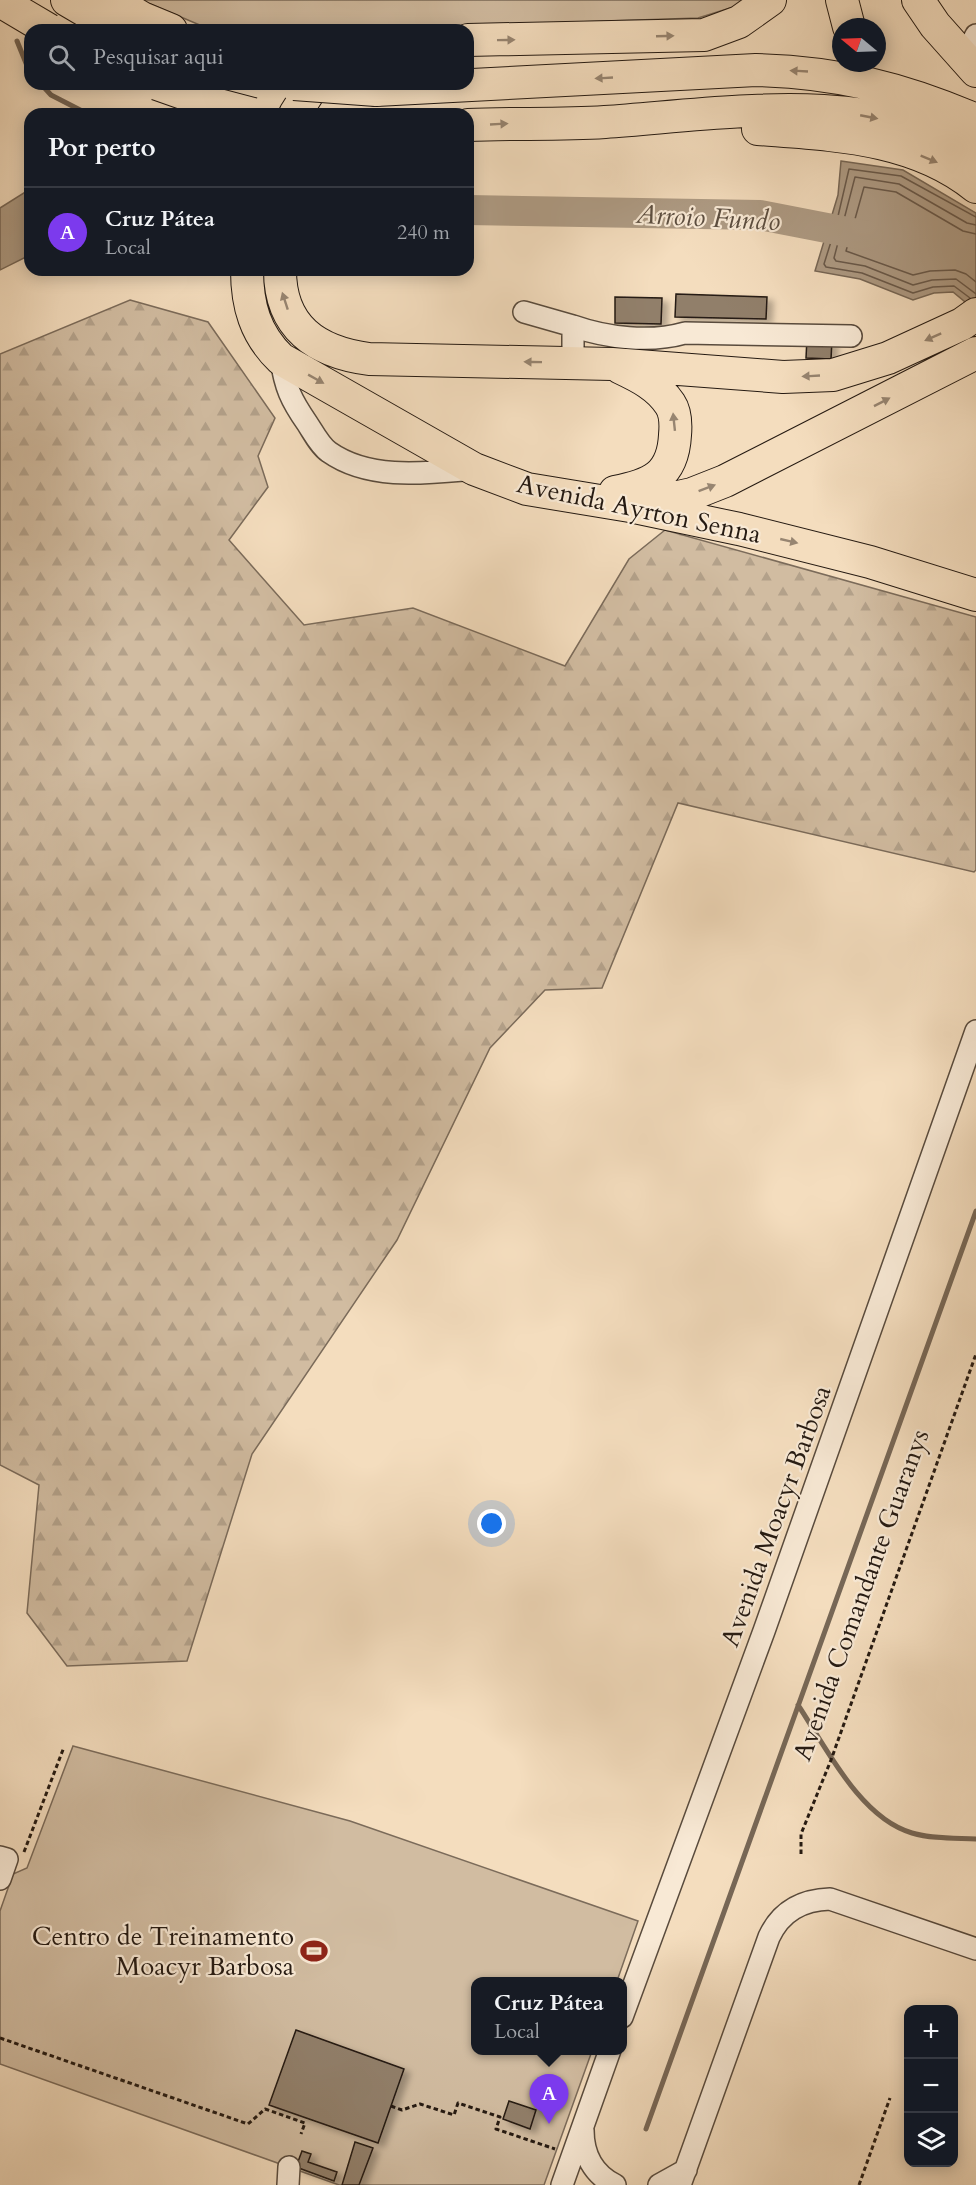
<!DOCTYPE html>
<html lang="pt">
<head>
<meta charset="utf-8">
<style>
	:root { --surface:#171b24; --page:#20242c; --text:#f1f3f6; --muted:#9ea1a6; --line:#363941; --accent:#7c3aed }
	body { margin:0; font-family:Cardo,serif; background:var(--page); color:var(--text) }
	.controls { position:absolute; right:18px; bottom:18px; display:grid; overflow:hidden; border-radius:12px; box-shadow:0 3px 15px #0003 }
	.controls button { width:54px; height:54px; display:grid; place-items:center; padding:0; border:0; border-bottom:2px solid var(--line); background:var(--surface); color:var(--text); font:30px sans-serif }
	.compass { position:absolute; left:832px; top:18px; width:54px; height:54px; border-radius:50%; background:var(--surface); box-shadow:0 3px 15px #0003; rotate:289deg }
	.you { position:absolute; left:492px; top:1524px; width:21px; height:21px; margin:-15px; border:4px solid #fff; border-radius:50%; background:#1a73e8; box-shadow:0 0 0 9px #1a73e833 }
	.badge { display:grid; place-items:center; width:39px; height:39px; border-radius:50%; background:var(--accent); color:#fff; font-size:20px; font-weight:700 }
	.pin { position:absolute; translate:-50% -50px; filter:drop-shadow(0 2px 3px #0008) }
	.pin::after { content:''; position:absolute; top:32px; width:21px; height:18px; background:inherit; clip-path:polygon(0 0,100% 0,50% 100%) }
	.popup { position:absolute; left:471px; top:1977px; width:156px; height:78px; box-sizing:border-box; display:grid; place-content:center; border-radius:12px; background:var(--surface); filter:drop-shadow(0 2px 4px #0005); font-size:20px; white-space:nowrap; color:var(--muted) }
	.popup b { font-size:22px; color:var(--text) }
	.popup::after { content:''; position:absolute; left:50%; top:100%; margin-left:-12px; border:12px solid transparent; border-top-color:var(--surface) }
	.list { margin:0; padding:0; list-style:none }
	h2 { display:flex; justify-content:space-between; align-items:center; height:78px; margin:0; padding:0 24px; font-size:26px }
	h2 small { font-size:20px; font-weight:400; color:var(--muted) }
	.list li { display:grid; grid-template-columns:39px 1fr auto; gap:18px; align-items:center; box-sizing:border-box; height:90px; padding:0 24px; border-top:2px solid var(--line) }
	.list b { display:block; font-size:22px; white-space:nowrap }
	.list p { margin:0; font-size:20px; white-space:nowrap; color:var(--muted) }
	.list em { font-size:20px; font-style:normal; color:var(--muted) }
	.icon { flex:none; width:33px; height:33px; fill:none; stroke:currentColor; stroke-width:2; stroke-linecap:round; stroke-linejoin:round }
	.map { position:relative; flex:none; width:976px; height:2185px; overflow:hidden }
	.search { position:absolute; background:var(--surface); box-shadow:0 3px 15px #0003; left:24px; top:24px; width:450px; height:66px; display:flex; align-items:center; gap:15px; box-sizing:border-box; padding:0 21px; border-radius:18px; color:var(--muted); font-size:22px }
	.panel { position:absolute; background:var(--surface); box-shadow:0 3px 15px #0003; left:24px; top:108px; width:450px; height:168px; border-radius:18px }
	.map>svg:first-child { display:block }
</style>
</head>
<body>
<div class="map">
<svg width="976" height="2185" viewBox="0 0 976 2185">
	<defs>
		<pattern id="forest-firs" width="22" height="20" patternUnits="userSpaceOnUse" patternTransform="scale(1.5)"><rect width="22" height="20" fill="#d1bca1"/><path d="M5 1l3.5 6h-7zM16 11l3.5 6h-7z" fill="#b3a18a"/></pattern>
		<filter id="shadow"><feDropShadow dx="6" dy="4" stdDeviation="3" flood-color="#0004"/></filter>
	</defs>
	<rect width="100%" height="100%" fill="#f4ddbe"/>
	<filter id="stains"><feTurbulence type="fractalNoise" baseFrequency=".00333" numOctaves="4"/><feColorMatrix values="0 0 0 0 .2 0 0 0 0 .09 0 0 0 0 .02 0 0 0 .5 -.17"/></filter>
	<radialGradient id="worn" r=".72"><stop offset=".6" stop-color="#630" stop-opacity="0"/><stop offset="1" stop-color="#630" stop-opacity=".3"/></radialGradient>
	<path fill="#d1bca1" stroke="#7b6b5a" stroke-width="1.5" d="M141 0H746L740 5 698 18 362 29 228 30 202 26Z
		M73 1746 350 1821 638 1921 617 1981 476 1982V2050L592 2051 544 2185H339L0 2064V1911L13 1874 27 1868Z"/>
	<path fill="url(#forest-firs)" stroke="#7b6b5a" stroke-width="1.5" d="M130 300 208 322 275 418 258 456 268 487 229 540 304 625 413 608 565 666 629 559 665 530 976 617V870L974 872 678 803 602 988 545 990 490 1048 397 1240 252 1454 187 1661 67 1666 27 1613 39 1485 0 1465V354Z"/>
	<path fill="#ae9b84" stroke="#776756" stroke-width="1.5" d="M841 161 903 170 976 213V311L953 292 934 293 913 300 860 279 815 271 838 195Z
		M30 189V255L0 270V208Z"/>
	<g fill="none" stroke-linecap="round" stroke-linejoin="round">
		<path stroke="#6a5a4b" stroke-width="1.5" d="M976 225 967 223 899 184 855 177 834 258 836 261 865 266 913 285 932 280 956 279 976 294
			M976 234 963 231 896 192 864 187 846 251 913 275 930 271 955 270 966 274 976 282
			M970 298 954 286 933 287 913 293 862 273 826 267 824 264 835 229 849 169 901 176 976 217"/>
		<path stroke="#776756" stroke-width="5" d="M17 41 30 73
			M41 84 51 95 88 114
			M798 1705C826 1747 860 1818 912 1833 932 1839 955 1838 976 1839
			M646 2129 976 1211"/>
		<path stroke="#ae9b84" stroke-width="30" d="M468 210 760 215 868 236"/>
	</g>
	<path fill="#917f6b" stroke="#251a12" stroke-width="1.5" filter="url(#shadow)" d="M676 294 767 297 766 319 675 317Z
		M615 297 662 298 661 324 615 323Z
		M807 338 832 340 831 359 806 358Z
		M296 2030 404 2069 378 2143 269 2105Z
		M509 2101 536 2110 530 2129 503 2119Z
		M355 2142 373 2148 359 2185H342Z
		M302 2151 311 2154 308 2162 337 2172 334 2181 296 2167Z"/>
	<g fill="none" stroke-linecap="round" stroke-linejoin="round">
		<defs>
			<path id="minor" d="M964 58 976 35
				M524 312 573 326V363
				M573 326C607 338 650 343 685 333L851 336
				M281 359C285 387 291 400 307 423 313 432 320 446 329 452 370 481 428 473 474 469
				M0 1857 7 1859 0 1879
				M622 2017 764 1631 976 1031
				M583 2130C583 2154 593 2174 615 2185
				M288 2185 289 2167
				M562 2185 610 2050
				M659 2185 686 2170
				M680 2185 769 1937C781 1911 802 1900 830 1899L976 1949"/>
			<path id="highway" d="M67 0 118 30
				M112 0 142 18 171 30
				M842 0 849 27
				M918 0 935 25 976 71
				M468 40 704 35 739 22 770 0
				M376 90 756 70C837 72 902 88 976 120
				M295 114 314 84
				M468 125C513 123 559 125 605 122 721 114 871 88 976 152
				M758 129C834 135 914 137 976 187
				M247 270C247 305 255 334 281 359L474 469 527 489 630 506 739 529 870 562 976 595
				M280 270C280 327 316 352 369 359L612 364 783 377 833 375 888 358 962 324 976 314
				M615 492C651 485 673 476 675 435 676 424 676 413 670 404 658 386 640 377 621 368
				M642 505 692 494 725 481 976 353"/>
		</defs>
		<use href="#minor" stroke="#594b3d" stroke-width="24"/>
		<use href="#highway" stroke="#251a12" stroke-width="34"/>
		<path stroke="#251a12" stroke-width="3" stroke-dasharray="4.5 3" stroke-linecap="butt" d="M24 1852 64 1747
			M801 1854V1834L831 1760 976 1354
			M0 2038 248 2124 265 2109 305 2123 301 2134
			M391 2106 402 2110 420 2104 454 2115 458 2103 500 2117 496 2129 555 2149
			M859 2185 890 2098"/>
		<use href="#minor" stroke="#f8e9d5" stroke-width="21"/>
		<use href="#highway" stroke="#f4ddbe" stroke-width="32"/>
		<defs>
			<path id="highway-bridge" d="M0 1 49 30
				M157 84 211 103 253 114
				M294 84 376 90"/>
		</defs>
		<use href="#highway-bridge" stroke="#251a12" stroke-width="34" stroke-linecap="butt"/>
		<use href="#highway-bridge" stroke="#f4ddbe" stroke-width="32"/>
	</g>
	<defs><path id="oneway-solid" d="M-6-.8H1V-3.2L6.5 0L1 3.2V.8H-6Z" transform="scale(1.5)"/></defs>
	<g fill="#978571">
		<use href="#oneway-solid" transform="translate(665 36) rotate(-2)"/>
		<use href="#oneway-solid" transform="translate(506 40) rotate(-1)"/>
		<use href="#oneway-solid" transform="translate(799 71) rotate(-177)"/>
		<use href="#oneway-solid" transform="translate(604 78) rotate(177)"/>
		<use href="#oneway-solid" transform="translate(869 117) rotate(11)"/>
		<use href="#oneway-solid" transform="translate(499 124) rotate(-3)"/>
		<use href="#oneway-solid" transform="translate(929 159) rotate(22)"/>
		<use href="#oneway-solid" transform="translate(285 301) rotate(-108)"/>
		<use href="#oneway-solid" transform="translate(933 337) rotate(156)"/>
		<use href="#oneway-solid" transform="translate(533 362) rotate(-179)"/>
		<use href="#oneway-solid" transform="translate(811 376) rotate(177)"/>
		<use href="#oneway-solid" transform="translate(316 379) rotate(29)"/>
		<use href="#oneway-solid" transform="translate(882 402) rotate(-27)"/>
		<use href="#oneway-solid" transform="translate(674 422) rotate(-96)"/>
		<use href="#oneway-solid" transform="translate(707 488) rotate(-21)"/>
		<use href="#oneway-solid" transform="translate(789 541) rotate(13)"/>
	</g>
	<defs>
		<symbol id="stadium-bare" viewBox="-9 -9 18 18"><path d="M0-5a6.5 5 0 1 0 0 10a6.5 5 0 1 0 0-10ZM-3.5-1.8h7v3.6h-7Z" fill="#8f2418" stroke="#f8e9d5" stroke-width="2.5" paint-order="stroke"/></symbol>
	</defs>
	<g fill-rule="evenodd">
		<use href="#stadium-bare" x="295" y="1932" width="38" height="38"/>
	</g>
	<g text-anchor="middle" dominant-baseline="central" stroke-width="4.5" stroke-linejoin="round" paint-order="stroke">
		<g font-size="26" fill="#251a12" stroke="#f8e9d5">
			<text transform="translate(639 509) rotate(12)">Avenida Ayrton Senna</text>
			<text transform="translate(776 1516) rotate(-70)">Avenida Moacyr Barbosa</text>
			<text transform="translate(861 1595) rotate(-70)">Avenida Comandante Guaranys</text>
		</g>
		<g font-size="26" fill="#251a12" stroke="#f8e9d5" text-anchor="end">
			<text x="294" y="1936">Centro de Treinamento<tspan x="294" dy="30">Moacyr Barbosa</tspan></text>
		</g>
		<g font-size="27" font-style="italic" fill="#5c4e40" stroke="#f8e9d5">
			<text transform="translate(708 218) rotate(3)">Arroio Fundo</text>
		</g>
	</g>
	<rect width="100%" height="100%" filter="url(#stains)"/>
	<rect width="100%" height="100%" fill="url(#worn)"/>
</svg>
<div class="controls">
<button>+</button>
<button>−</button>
<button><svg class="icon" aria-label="layers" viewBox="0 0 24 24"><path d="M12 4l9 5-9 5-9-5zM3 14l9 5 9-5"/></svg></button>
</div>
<svg class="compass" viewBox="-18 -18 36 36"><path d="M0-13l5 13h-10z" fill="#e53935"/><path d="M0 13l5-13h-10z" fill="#9ea1a6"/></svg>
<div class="you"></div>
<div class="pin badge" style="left:549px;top:2124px">A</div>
<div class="popup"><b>Cruz Pátea</b>Local</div>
<div class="search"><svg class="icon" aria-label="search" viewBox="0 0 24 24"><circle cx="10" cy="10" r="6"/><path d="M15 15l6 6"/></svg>Pesquisar aqui</div>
<section class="panel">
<h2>Por perto<small></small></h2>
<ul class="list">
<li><span class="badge">A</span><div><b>Cruz Pátea</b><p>Local</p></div><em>240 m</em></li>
</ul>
</section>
</div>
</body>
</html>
